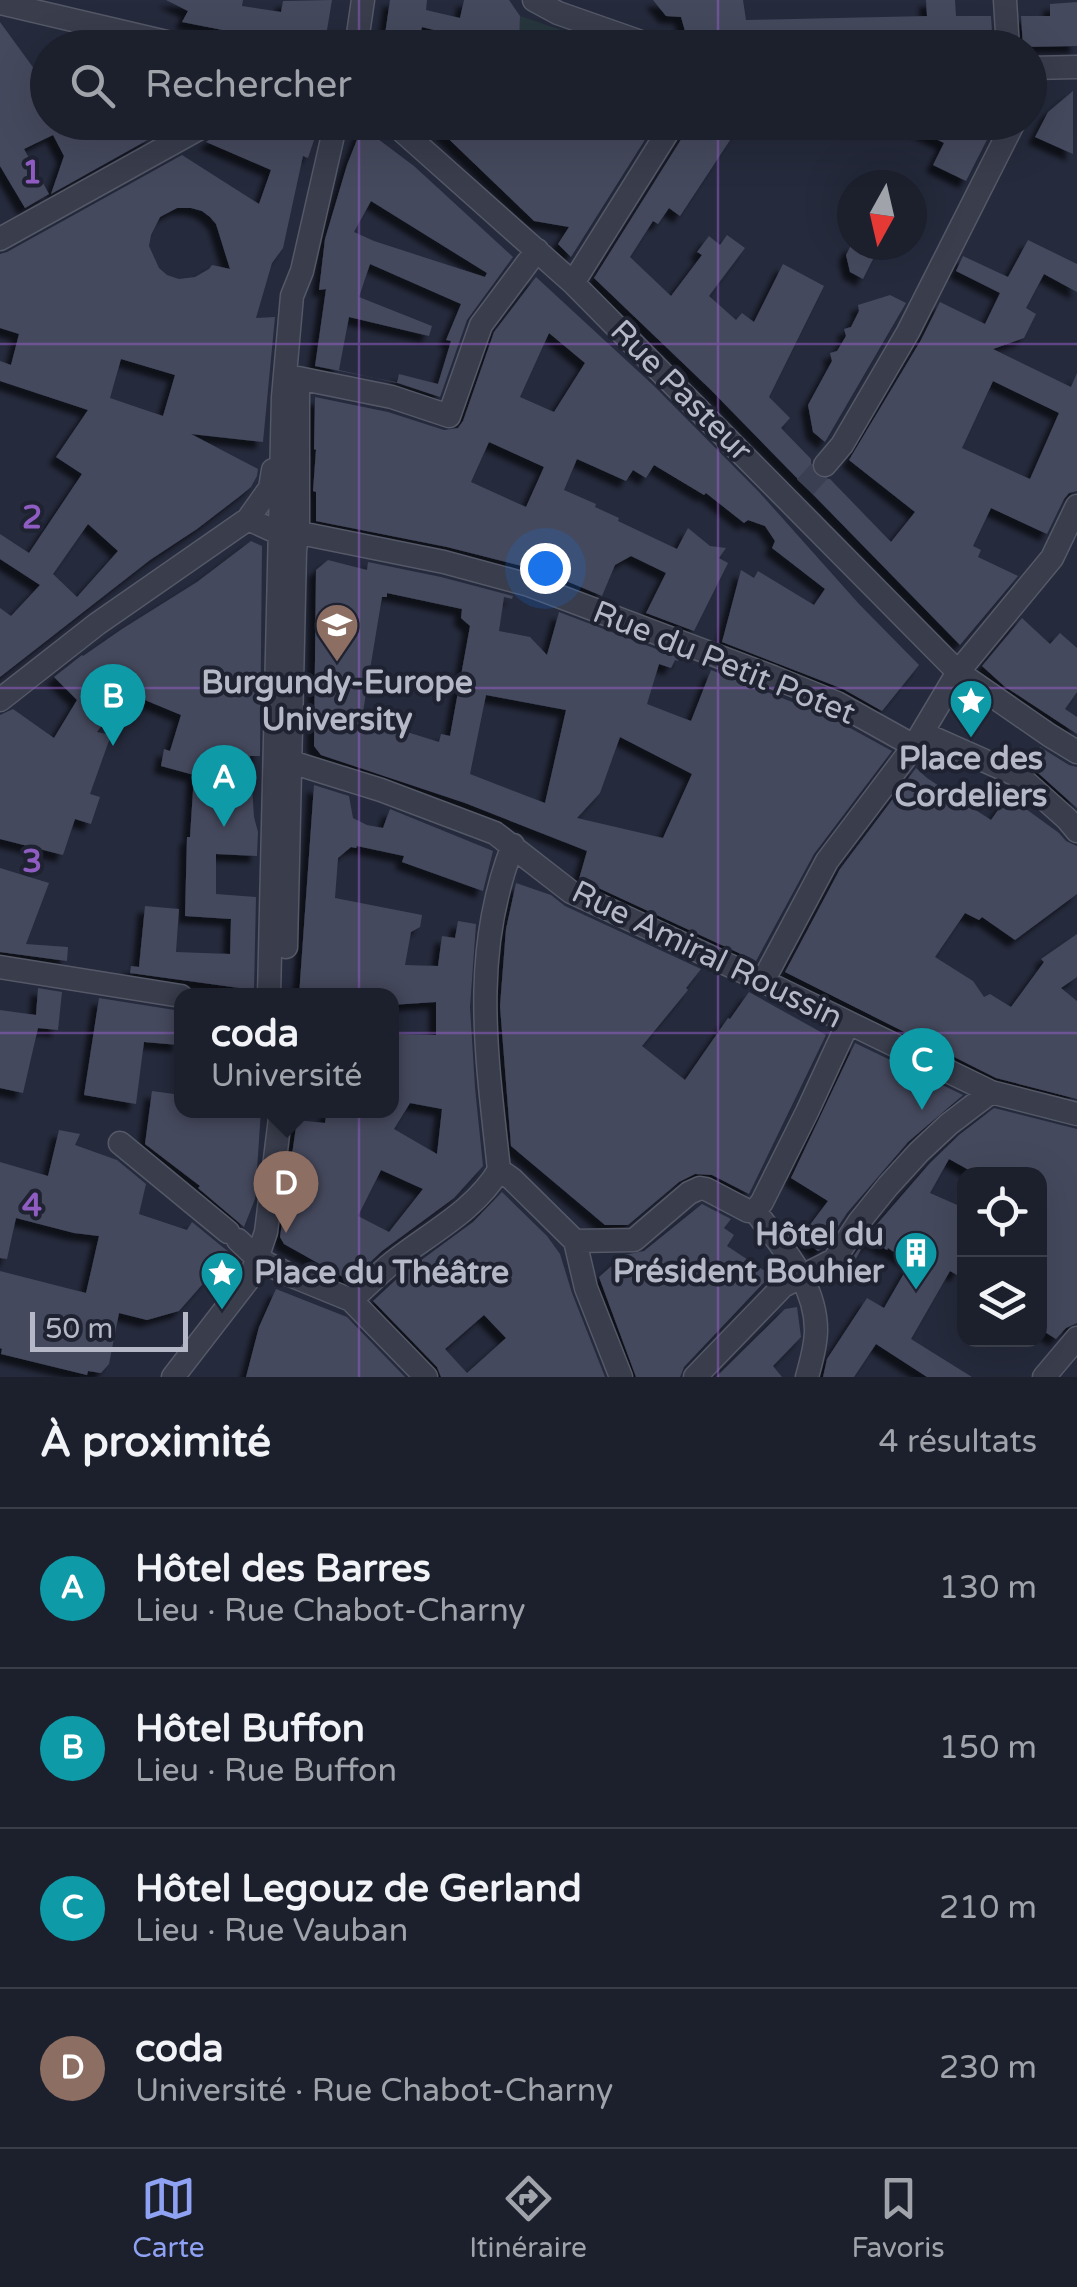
<!DOCTYPE html>
<html lang="fr">
<head>
<meta charset="utf-8">
<style>
	:root { --surface:#1c202d; --page:#292d39; --text:#f1f3f6; --muted:#a0a3aa; --line:#3a3e49; --accent:#8fa1f2 }
	body { margin:0; font-family:"Varela Round",sans-serif; background:var(--page); color:var(--text) }
	.controls { position:absolute; right:30px; bottom:30px; display:grid; overflow:hidden; border-radius:20px; box-shadow:0 10px 40px #0002 }
	.controls button { width:90px; height:90px; display:grid; place-items:center; padding:0; border:0; border-bottom:2px solid var(--line); background:var(--surface); color:var(--text); font:50px sans-serif }
	.compass { position:absolute; left:837px; top:170px; width:90px; height:90px; border-radius:50%; background:var(--surface); box-shadow:0 10px 40px #0002; rotate:188deg }
	.scale { position:absolute; left:30px; bottom:25px; width:158px; box-sizing:border-box; padding-left:10px; border:5px solid #b4b8c7; border-top:0; font-size:28px; line-height:35px; white-space:nowrap; color:#b4b8c7; -webkit-text-stroke:8px #1e2231; paint-order:stroke }
	.you { position:absolute; left:545px; top:568px; width:35px; height:35px; margin:-25px; border:8px solid #fff; border-radius:50%; background:#1a73e8; box-shadow:0 0 0 15px #1a73e833 }
	.badge { display:grid; place-items:center; width:65px; height:65px; border-radius:50%; background:var(--accent); color:#fff; font-size:32px; font-weight:700 }
	.pin { position:absolute; translate:-50% -82px; filter:drop-shadow(0 2px 5px #0008) }
	.pin::after { content:''; position:absolute; top:52px; width:35px; height:30px; background:inherit; clip-path:polygon(0 0,100% 0,50% 100%) }
	.popup { position:absolute; left:174px; top:988px; width:225px; height:130px; box-sizing:border-box; display:grid; place-content:center; border-radius:20px; background:var(--surface); filter:drop-shadow(0 2px 8px #0005); font-size:32px; white-space:nowrap; color:var(--muted) }
	.popup b { font-size:38px; color:var(--text) }
	.popup::after { content:''; position:absolute; left:50%; top:100%; margin-left:-20px; border:20px solid transparent; border-top-color:var(--surface) }
	.list { margin:0; padding:0; list-style:none }
	h2 { display:flex; justify-content:space-between; align-items:center; height:130px; margin:0; padding:0 40px; font-size:42px }
	h2 small { font-size:32px; font-weight:400; color:var(--muted) }
	.list li { display:grid; grid-template-columns:65px 1fr auto; gap:30px; align-items:center; box-sizing:border-box; height:160px; padding:0 40px; border-top:2px solid var(--line) }
	.list b { display:block; font-size:38px; white-space:nowrap }
	.list p { margin:0; font-size:32px; white-space:nowrap; color:var(--muted) }
	.list em { font-size:32px; font-style:normal; color:var(--muted) }
	.icon { flex:none; width:55px; height:55px; fill:none; stroke:currentColor; stroke-width:2; stroke-linecap:round; stroke-linejoin:round }
	.map { position:relative; flex:none; width:1077px; height:1377px; overflow:hidden }
	.search { position:absolute; background:var(--surface); box-shadow:0 10px 40px #0002; left:30px; right:30px; top:30px; height:110px; display:flex; align-items:center; gap:25px; box-sizing:border-box; padding:0 35px; border-radius:55px; color:var(--muted); font-size:38px }
	.sheet { height:770px; background:var(--surface) }
	nav { display:flex; justify-content:space-around; align-items:center; box-sizing:border-box; height:140px; border-top:2px solid var(--line); background:var(--surface); font-size:28px; color:var(--muted) }
	nav a { display:grid; justify-items:center; gap:5px }
	nav .on { color:var(--accent) }
	.map>svg:first-child { display:block }
</style>
</head>
<body>
<div class="map">
<svg width="1077" height="1377" viewBox="0 0 1077 1377">
	<defs>
		<filter id="shadow"><feDropShadow dx="-7" dy="7" stdDeviation="2.5" flood-color="#0009"/></filter>
	</defs>
	<rect width="100%" height="100%" fill="#252a3c"/>
	<path fill="#27363d" d="M520 16 588 39 587 47 519 48Z"/>
	<path fill="#44495d" fill-rule="evenodd" filter="url(#shadow)" d="M166 0H243L242 6 281 12 283 1 332 0 324 48H314L182 22 188 11Z
		M390 0H427L426 10 460 18 464 0H509L520 16 519 48H474V40L422 27 421 31 415 30 413 48H383Z
		M653 0H743L746 20 927 16 926 0H955L956 16H991L993 48H696L689 45 681 17 666 16Z
		M1077 2V46L1023 47 1021 16H1050V4Z
		M0 22 35 70 32 72 48 94V122H145L141 130 153 137 51 194 64 156 53 135 24 149 49 194 25 208 0 166Z
		M1073 91V154L1035 137 1048 112Z
		M226 122H310L308 131 316 134 308 158 303 156 283 248 272 263 256 318 275 317 263 442 191 434 258 469 257 476 251 487 240 496 197 529 150 560 0 677V608L11 616 40 585 0 559V534L29 553 82 474 56 457 88 410 0 381V361L11 365 19 334 0 328V254L7 252 182 155 259 204 271 170 206 142 223 130ZM177 208H191L202 211 210 217 216 224 230 269 212 265 209 269 195 277 179 279 167 275 159 268 149 246 151 235 160 217ZM121 359 175 375 163 416 110 398ZM88 524 118 551 77 597 53 574Z
		M431 122H646L653 127 571 257 558 244 569 227 534 221Z
		M689 122H742L680 216 669 208 658 224 653 221 630 257 671 296 702 255 697 252 709 236 720 245 727 235 745 248 709 296 736 320 742 313 754 322 783 264 824 286 769 397 790 418 781 428 811 459V469L815 476 821 479H830L891 542 915 512 849 460 921 340 940 302 985 324 1000 293 956 271 963 256 1008 277 1028 240 1077 264V292L1044 274 1026 308 1036 314 1024 338 993 349 1071 387 1077 373V491L1069 493 1064 499 1047 534 991 508 973 546 981 550 978 557 1018 576 960 645 711 390 594 278 687 130ZM993 381 1059 413 1030 479 962 448Z
		M902 122H996L966 181 933 165 944 143Z
		M362 127 414 166 513 257 467 320 440 397 395 382 315 366 326 289 319 290 325 239 347 165ZM371 201 487 273 485 277 374 241 354 232ZM370 264 461 304 446 340 451 341 438 384 399 374 397 383 339 370 349 317 429 336 432 326 359 297Z
		M851 245H880L863 279 850 272 846 255Z
		M536 277 653 385 759 492 859 604 919 665 882 711 843 689 722 642 741 570 754 578 758 571 814 605 825 589 772 548 775 541 765 526 748 520 744 523 706 493 704 495 654 465 646 478 633 470 626 481 577 459 564 490 596 504 595 507 619 518 618 521 677 549 688 528 710 546 726 548 719 558 728 563 694 631 646 613 666 573 631 556 615 565 602 596 552 575 522 566 447 547 316 521V492L313 491 316 450 314 449 315 397 388 412 444 430 458 428 463 421 494 332ZM549 333 585 363 554 412 520 397ZM489 442 544 467 526 507 471 482Z
		M890 295 906 303 825 442 813 432 808 405 832 361 830 353 837 351 846 336 844 329 851 327 859 311 858 305Z
		M251 541 262 546 260 756H250L254 817 258 832 257 856 216 854V894L256 897 254 990 130 973 131 966 139 967 145 906 179 909 176 952 230 954 231 919 185 916 187 837H190L194 775 161 766 164 749 170 751 181 715 128 693 97 732 111 735 90 794 100 797 91 824 75 819 63 855 0 839V715L13 709 54 738 77 700 54 677 82 655 83 656 122 629 197 582Z
		M328 560 367 570 368 562 441 577 513 596 512 599 504 597 499 631 530 637 547 655 559 612 680 658 678 661 675 660 671 668 659 664 647 704 691 721 711 670 830 717 892 751 814 854 756 961 579 879 587 851 465 803 321 755 314 746 316 570ZM387 593 462 609 461 618 470 626 450 736 441 734 439 742 362 718 382 597H387ZM486 695 566 710 545 803 470 774ZM620 737 692 774 663 838 577 818 600 793Z
		M1022 618 1050 644 1060 633 1077 648V692L1065 709 1077 717V734L1004 686 982 666Z
		M1040 747 1069 765 1077 767V808L1027 763Z
		M916 768 927 778 991 820 1008 796 1059 833 1066 841 1077 846V894L1015 940 982 917 979 920 965 913 935 957 973 981 984 997 990 994 1011 1007 1044 962 1041 959 1077 934V977L1061 988 1077 1001V1099L996 1078 785 972 840 869Z
		M314 785 349 796 353 818 367 825 383 828 390 809 493 851 483 891 402 862 404 856 357 846 356 848 351 847 338 858 335 898 422 915 420 927 411 932 405 965 438 966 442 936 455 938 458 921 476 924 470 1007 475 1088 483 1166 454 1198 382 1251 350 1281 284 1244 280 1237 297 1120 325 1123 327 1110H391V1089H396V1034L436 1035V1002L391 1005V996H299ZM410 1103 442 1109 437 1154 394 1129ZM381 1170 423 1189 389 1232 358 1216Z
		M0 868 49 883 26 944 68 947 67 961 0 952Z
		M516 883 551 895 565 906 701 969 686 988 688 990 642 1046 685 1080 728 1018 730 1019 749 992 826 1035 749 1194 712 1175 695 1174 679 1182 628 1225H605L511 1146 500 1006 506 929Z
		M38 988 62 992 58 1030 38 1028 23 1093 0 1088V1010L36 1015Z
		M99 998 181 1011 179 1045 144 1042 136 1104 84 1095Z
		M855 1043 963 1095 908 1142 847 1213 824 1248 818 1251 800 1238 828 1201 791 1178Z
		M152 1091 181 1095V1110H261L255 1199 244 1227 198 1188 200 1186 145 1144Z
		M994 1108 1077 1129V1323L1066 1328 1056 1339 1040 1329V1174H976L949 1159 930 1193 964 1208V1262L957 1275 950 1271 911 1339 972 1377H927L876 1344 854 1377H823L827 1359 867 1298 884 1308 910 1263 888 1248 887 1250 871 1240 867 1246 864 1244 848 1273 844 1270 871 1231 930 1163 959 1135Z
		M59 1130 80 1134 75 1145 117 1160 146 1184 139 1214 187 1230 192 1222 230 1253 179 1311 147 1320 119 1313 109 1364 101 1373 88 1371 87 1375 1 1354 2 1349 0 1348V1271L86 1293 99 1236 74 1233 16 1218 7 1259 0 1258V1162L48 1176Z
		M502 1192 547 1236 560 1254 572 1293 605 1377H441L437 1367 373 1301 401 1275 473 1222ZM484 1315 506 1338 467 1373 445 1349Z
		M702 1204 731 1219 724 1228 734 1235 727 1246 771 1275 684 1367 680 1377H636L599 1277 624 1255 644 1251Z
		M276 1289 347 1317 405 1377H246L259 1327Z
		M797 1307 801 1337 773 1366 782 1377H716L785 1309Z"/>
	<g fill="none" stroke-linecap="round" stroke-linejoin="round">
		<path stroke="#3a3f51" stroke-width="22" stroke-dasharray="22 11" stroke-linecap="butt" d="M805 487 825 465"/>
		<defs>
			<path id="minor" d="M534 0 558 13 658 48
				M1005 0 1008 48
				M0 3 192 48
				M356 48 363 0
				M1030 68 1077 67
				M392 122 573 283 958 672 1049 735 1077 752
				M0 239 211 122
				M573 283 674 122
				M298 378 392 397 449 416 481 325 537 250
				M825 465 842 445 908 332 1014 122
				M248 519 281 534 310 535 444 562 529 585 773 677 837 703 914 746
				M0 700 97 624 248 519 270 488 273 470
				M922 733 1019 776 1067 819 1077 831
				M275 757 381 790 495 833 571 892 763 981 991 1092 1077 1114
				M286 947 295 551 298 525V384
				M0 967 181 996
				M763 981 827 861 914 746 958 672 1052 558 1077 506
				M269 996 283 397 292 296 302 271 336 122
				M120 1143 228 1232
				M499 1170C487 1057 470 955 513 845
				M499 1170 512 1179 575 1241 586 1288 621 1377
				M755 1211 762 1202 807 1112 848 1023
				M755 1211C781 1246 816 1283 816 1330 816 1346 811 1362 807 1377
				M238 1240 257 1258 268 1264 290 1275 351 1300 426 1377
				M575 1241 634 1240 689 1193 700 1188 706 1189 748 1211H755
				M351 1300C365 1288 378 1274 392 1263 428 1234 475 1211 499 1170
				M173 1377 251 1276 266 1232 281 1110
				M695 1377 783 1286 834 1260 859 1222 888 1186 919 1152 949 1124 991 1092
				M1044 1377 1077 1338"/>
		</defs>
		<use href="#minor" stroke="#545867" stroke-width="25"/>
		<use href="#minor" stroke="#393d4c" stroke-width="22"/>
	</g>
	<path fill="none" stroke="#8f5dc2" stroke-width="2.5" stroke-opacity="0.55" d="M359 0V48M718 0V48M359 122V1377M718 122V1377M0 344H1077M0 688H1077M0 1033H1077"/>
	<defs>
		<symbol id="university-pin" viewBox="-11 -11 22 30"><path d="M0 17L-7.5 6A9.5 9.5 0 1 1 7.5 6Z" fill="#8d6e63" stroke="#1e2231"/><path d="M0-5L7-2L0 1L-7-2ZM-4 1L0 2.5L4 1V4Q0 6-4 4Z" fill="#fff"/></symbol>
		<symbol id="sight-pin" viewBox="-11 -11 22 30"><path d="M0 17L-7.5 6A9.5 9.5 0 1 1 7.5 6Z" fill="#0f9aa8" stroke="#1e2231"/><path d="M0-6L1.8-2.2L6-1.7L2.9 1.2L3.7 5.4L0 3.3L-3.7 5.4L-2.9 1.2L-6-1.7L-1.8-2.2Z" fill="#fff"/></symbol>
		<symbol id="building-pin" viewBox="-11 -11 22 30"><path d="M0 17L-7.5 6A9.5 9.5 0 1 1 7.5 6Z" fill="#0f9aa8" stroke="#1e2231"/><path d="M-4-6H4V6H1V3H-1V6H-4ZM-2.5-4.3h1.7v1.8h-1.7ZM.8-4.3h1.7v1.8H.8ZM-2.5-1h1.7V.8h-1.7ZM.8-1h1.7V.8H.8Z" fill="#fff"/></symbol>
	</defs>
	<g fill-rule="evenodd">
		<use href="#university-pin" x="312" y="600" width="50" height="68"/>
		<use href="#sight-pin" x="946" y="676" width="50" height="68"/>
		<use href="#building-pin" x="891" y="1228" width="50" height="68"/>
		<use href="#sight-pin" x="197" y="1248" width="50" height="68"/>
	</g>
	<g text-anchor="middle" dominant-baseline="central" stroke-width="8" stroke-linejoin="round" paint-order="stroke">
		<g font-size="32" fill="#b4b8c7" stroke="#1e2231">
			<text transform="translate(681 391) rotate(45)">Rue Pasteur</text>
			<text transform="translate(724 663) rotate(22)">Rue du Petit Potet</text>
			<text transform="translate(707 955) rotate(26)">Rue Amiral Roussin</text>
		</g>
		<g font-size="32" font-weight="bold" fill="#b4b8c7" stroke="#1e2231">
			<text x="337" y="683">Burgundy-Europe<tspan x="337" dy="37">University</tspan></text>
			<text x="971" y="759">Place des<tspan x="971" dy="37">Cordeliers</tspan></text>
			<text x="884" y="1235" text-anchor="end">Hôtel du<tspan x="884" dy="37">Président Bouhier</tspan></text>
			<text x="254" y="1273" text-anchor="start">Place du Théâtre</text>
		</g>
	</g>
	<g font-size="32" text-anchor="middle" font-weight="bold" fill="#8f5dc2" stroke="#1e2231" stroke-width="8" stroke-linejoin="round" paint-order="stroke">
		<text x="32" y="183">1</text>
		<text x="32" y="528">2</text>
		<text x="32" y="872">3</text>
		<text x="32" y="1216">4</text>
	</g>
</svg>
<div class="controls">
<button><svg class="icon" aria-label="locate" viewBox="0 0 24 24"><circle cx="12" cy="12" r="6"/><path d="M12 2v4M12 18v4M2 12h4M18 12h4"/></svg></button>
<button><svg class="icon" aria-label="layers" viewBox="0 0 24 24"><path d="M12 4l9 5-9 5-9-5zM3 14l9 5 9-5"/></svg></button>
</div>
<svg class="compass" viewBox="-18 -18 36 36"><path d="M0-13l5 13h-10z" fill="#e53935"/><path d="M0 13l5-13h-10z" fill="#a0a3aa"/></svg>
<div class="scale">50 m</div>
<div class="you"></div>
<div class="pin badge" style="left:224px;top:827px;background:#0f9aa8">A</div>
<div class="pin badge" style="left:113px;top:746px;background:#0f9aa8">B</div>
<div class="pin badge" style="left:922px;top:1110px;background:#0f9aa8">C</div>
<div class="pin badge" style="left:286px;top:1233px;background:#8d6e63">D</div>
<div class="popup"><b>coda</b>Université</div>
<div class="search"><svg class="icon" aria-label="search" viewBox="0 0 24 24"><circle cx="10" cy="10" r="6"/><path d="M15 15l6 6"/></svg>Rechercher</div>
</div>
<section class="sheet">
<h2>À proximité<small>4 résultats</small></h2>
<ul class="list">
<li><span class="badge" style="background:#0f9aa8">A</span><div><b>Hôtel des Barres</b><p>Lieu · Rue Chabot-Charny</p></div><em>130 m</em></li>
<li><span class="badge" style="background:#0f9aa8">B</span><div><b>Hôtel Buffon</b><p>Lieu · Rue Buffon</p></div><em>150 m</em></li>
<li><span class="badge" style="background:#0f9aa8">C</span><div><b>Hôtel Legouz de Gerland</b><p>Lieu · Rue Vauban</p></div><em>210 m</em></li>
<li><span class="badge" style="background:#8d6e63">D</span><div><b>coda</b><p>Université · Rue Chabot-Charny</p></div><em>230 m</em></li>
</ul>
</section>
<nav>
<a class="on"><svg class="icon" aria-label="map" viewBox="0 0 24 24"><path d="M3 6l6-2 6 2 6-2v14l-6 2-6-2-6 2zM9 4v14M15 6v14"/></svg>Carte</a>
<a><svg class="icon" aria-label="directions" viewBox="0 0 24 24"><path d="M12 3l9 9-9 9-9-9zM9 14v-3h6M13 9l2 2-2 2"/></svg>Itinéraire</a>
<a><svg class="icon" aria-label="saved" viewBox="0 0 24 24"><path d="M7 4h10v16l-5-4-5 4z"/></svg>Favoris</a>
</nav>
</body>
</html>
